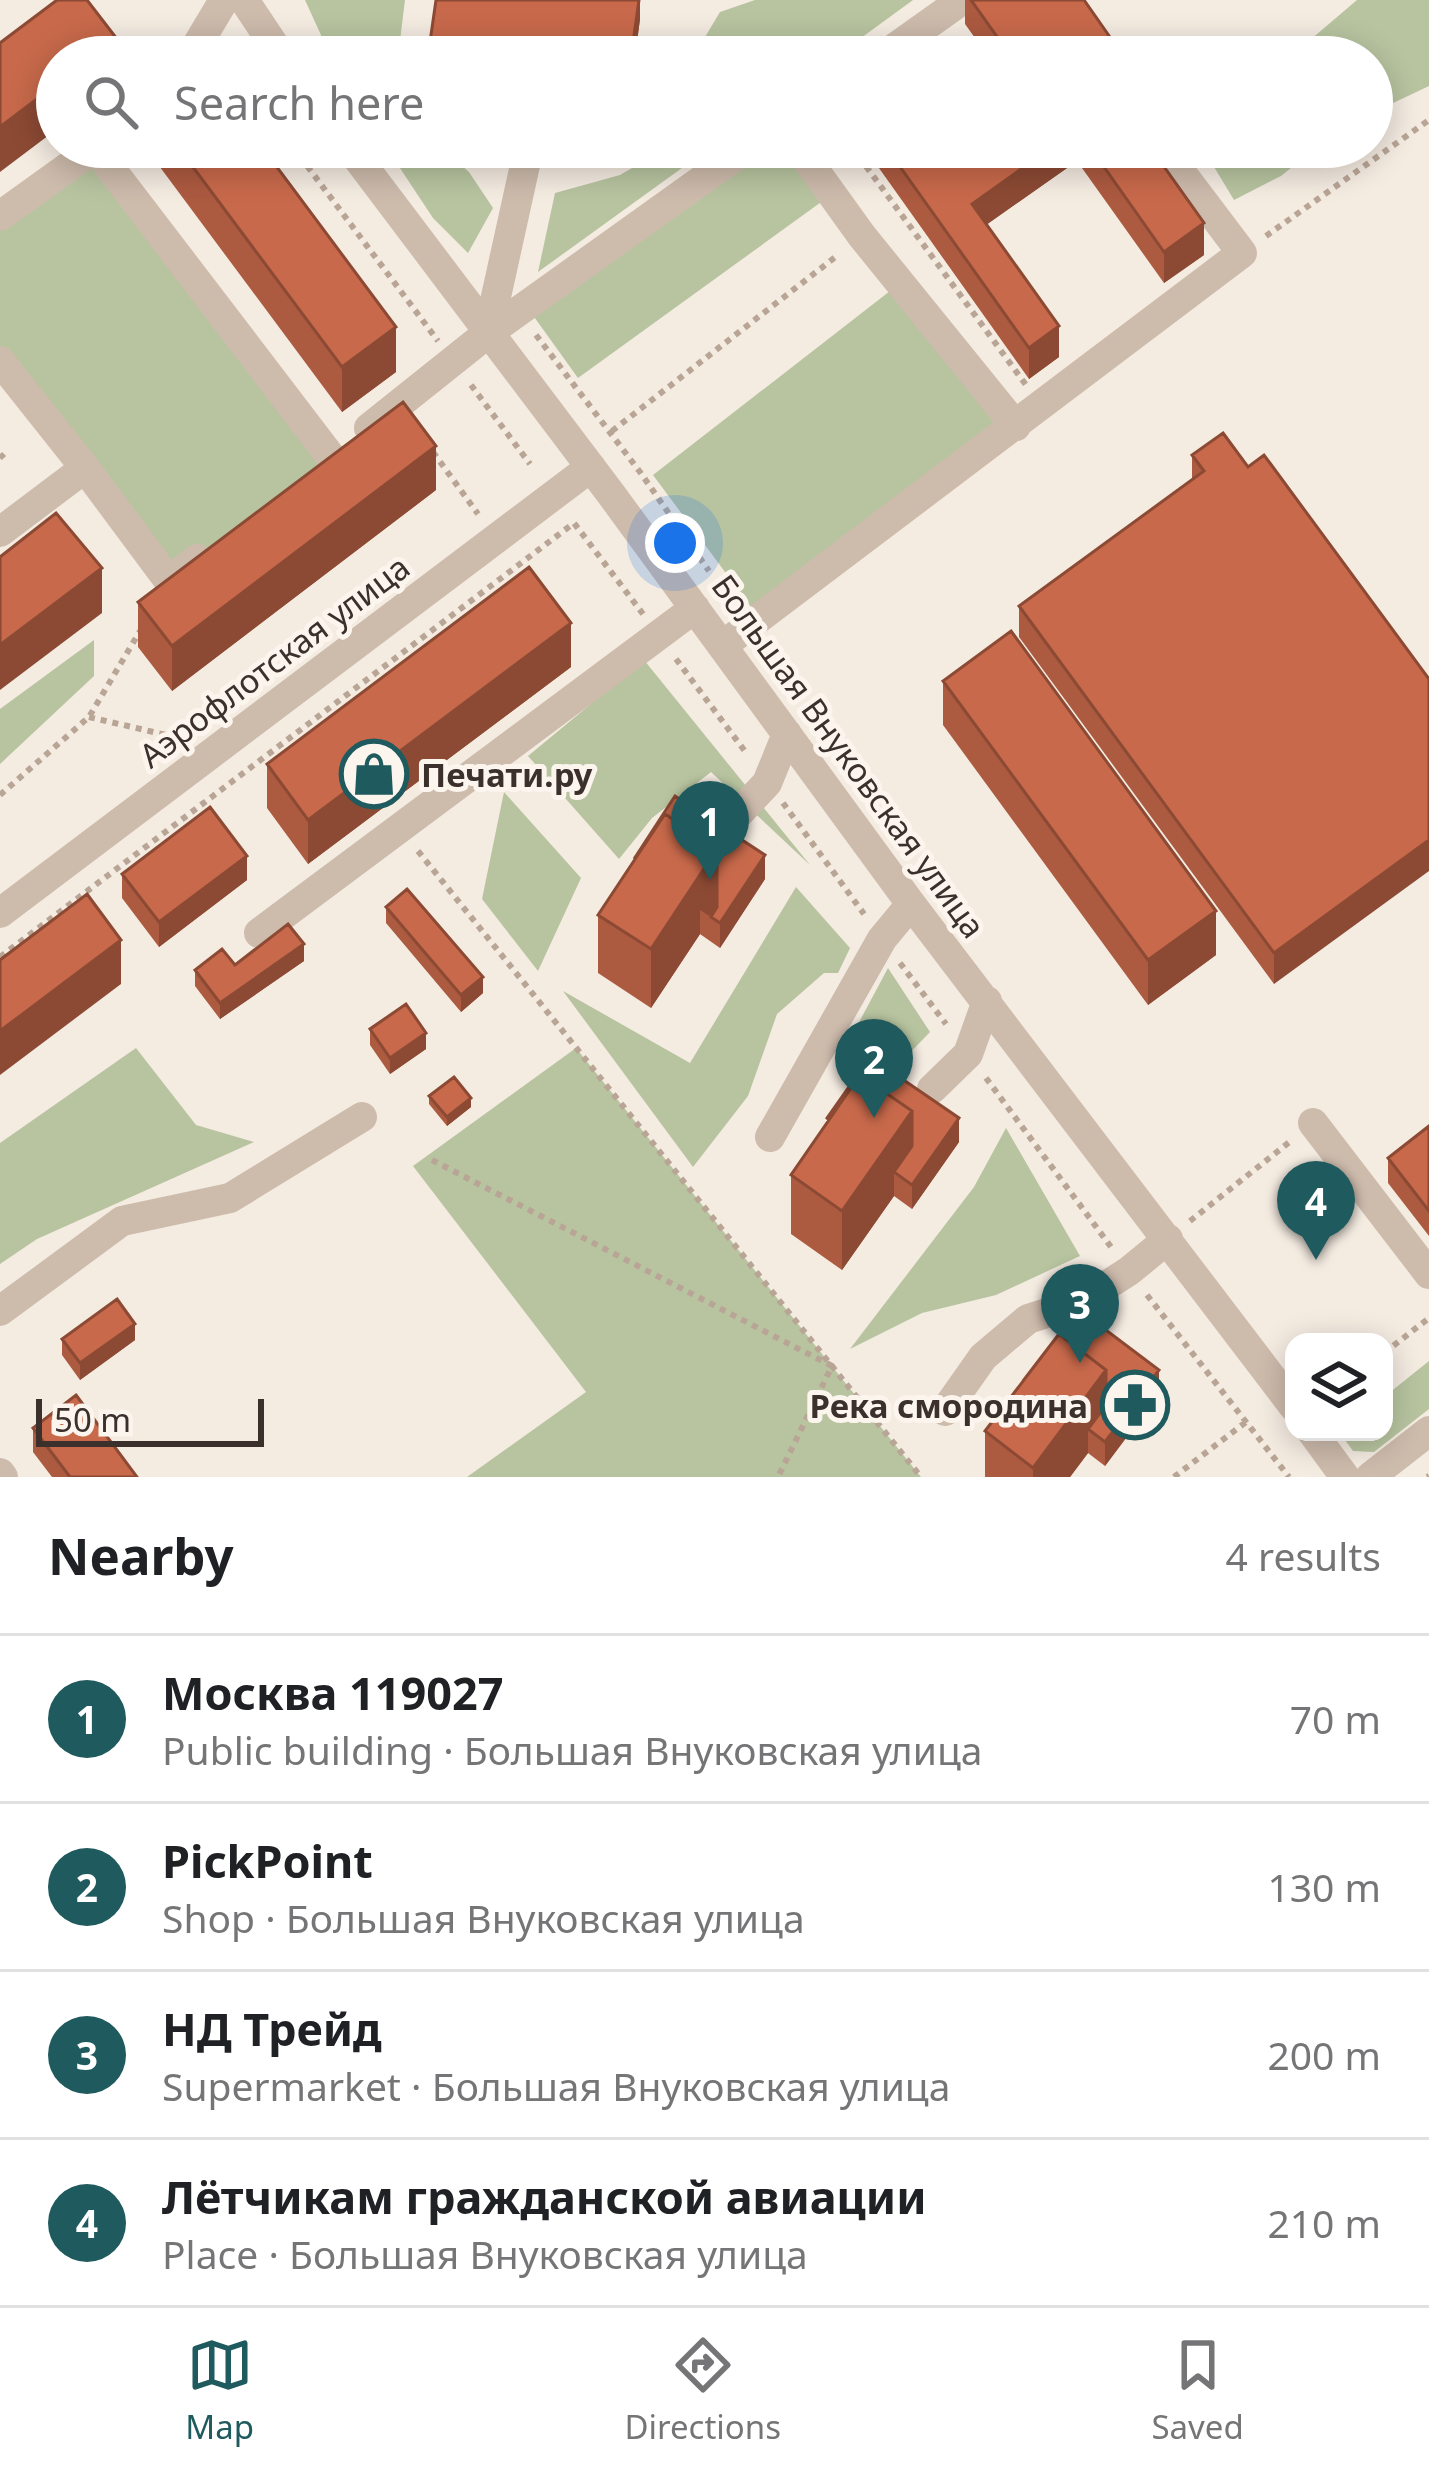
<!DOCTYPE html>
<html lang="en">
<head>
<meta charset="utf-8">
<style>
	:root { --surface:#fff; --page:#f2f2f2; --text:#202124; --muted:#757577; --line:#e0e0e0; --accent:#1f5a5e }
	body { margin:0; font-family:"Noto Sans",sans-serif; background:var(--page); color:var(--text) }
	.controls { position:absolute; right:36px; bottom:36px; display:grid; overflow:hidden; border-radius:24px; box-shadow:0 6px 30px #0003 }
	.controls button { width:108px; height:108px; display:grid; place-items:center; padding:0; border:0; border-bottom:3px solid var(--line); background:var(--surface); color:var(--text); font:60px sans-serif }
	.scale { position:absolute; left:36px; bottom:30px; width:228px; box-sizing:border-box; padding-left:12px; border:6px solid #3b302b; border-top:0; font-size:33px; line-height:42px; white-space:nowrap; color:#3b302b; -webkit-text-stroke:9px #fbf5ee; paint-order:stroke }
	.you { position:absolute; left:675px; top:543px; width:42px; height:42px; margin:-30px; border:9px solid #fff; border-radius:50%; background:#1a73e8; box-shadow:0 0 0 18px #1a73e833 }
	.badge { display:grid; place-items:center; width:78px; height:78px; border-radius:50%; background:var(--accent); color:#fff; font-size:39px; font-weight:700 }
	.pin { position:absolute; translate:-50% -99px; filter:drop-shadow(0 3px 6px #0008) }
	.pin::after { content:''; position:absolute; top:63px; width:42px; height:36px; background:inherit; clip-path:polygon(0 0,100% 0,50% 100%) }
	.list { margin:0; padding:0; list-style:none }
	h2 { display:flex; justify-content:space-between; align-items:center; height:156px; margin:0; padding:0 48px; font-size:51px }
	h2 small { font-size:39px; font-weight:400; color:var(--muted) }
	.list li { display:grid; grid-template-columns:78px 1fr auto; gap:36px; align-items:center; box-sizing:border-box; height:168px; padding:0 48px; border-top:3px solid var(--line) }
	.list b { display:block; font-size:45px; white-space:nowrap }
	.list p { margin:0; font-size:39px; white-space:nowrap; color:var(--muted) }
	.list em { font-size:39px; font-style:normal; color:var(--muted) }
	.icon { flex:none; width:66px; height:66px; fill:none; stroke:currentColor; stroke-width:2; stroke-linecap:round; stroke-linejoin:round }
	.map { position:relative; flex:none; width:1429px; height:1477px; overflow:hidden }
	.search { position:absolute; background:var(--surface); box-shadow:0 6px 30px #0003; left:36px; right:36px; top:36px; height:132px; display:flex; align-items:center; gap:30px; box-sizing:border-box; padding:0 42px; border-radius:66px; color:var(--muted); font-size:45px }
	.sheet { height:828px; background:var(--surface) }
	nav { display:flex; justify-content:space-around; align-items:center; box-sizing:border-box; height:168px; border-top:3px solid var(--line); background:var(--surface); font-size:33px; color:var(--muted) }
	nav a { display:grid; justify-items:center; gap:6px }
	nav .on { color:var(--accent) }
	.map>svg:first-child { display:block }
</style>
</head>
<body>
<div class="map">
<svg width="1429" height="1477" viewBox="0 0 1429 1477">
	<rect width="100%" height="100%" fill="#f4ebe1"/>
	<path fill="#b8c4a0" d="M305 0H405L398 57H331Z
		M755 0H913L835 57H702V42L720 12Z
		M1357 0H1429V86L1372 113V57H1280L1303 46Z
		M386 147H440L469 172 493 208 468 253 433 218Z
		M668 147H711L538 272 555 193 620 175Z
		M763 147H785L824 200 578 378 532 314Z
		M1202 147H1317L1281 176 1234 200Z
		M95 148 331 457 169 581 0 361V216Z
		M890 291 1003 422 754 611 653 475Z
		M94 640V676L0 764V709Z
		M644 660 810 865 711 772 652 818 619 859 528 756Z
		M504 792 581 878 538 971 482 899Z
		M796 887 850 948 838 973H824L777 1014 748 1096 693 1167 563 991 690 1063Z
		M888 968 930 1032 901 1062 849 1041Z
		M136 1048 196 1125 254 1142 37 1239 0 1264V1143Z
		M576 1048 921 1477H467L586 1392 413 1166Z
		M1006 1128 1080 1256 996 1295 922 1313 850 1349 974 1187Z
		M1429 1361V1409L1374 1452 1353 1451 1345 1440 1344 1432H1384V1397Z"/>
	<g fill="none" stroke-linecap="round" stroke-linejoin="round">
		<path stroke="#b9a596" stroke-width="6" stroke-dasharray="6 6" stroke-linecap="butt" d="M293 147 438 341
			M852 147 1026 385
			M1266 236 1429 120
			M536 335 640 472 709 571
			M471 385 530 464
			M612 431 838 255
			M433 452 478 514
			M0 454 4 458
			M676 659 747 754
			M89 717 179 738
			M0 795 89 717 140 631
			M783 803 864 914
			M418 851 921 1477
			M0 957 574 523 643 614
			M900 963 946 1024
			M986 1078 1114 1251
			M432 1160 832 1366 778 1477
			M1190 1221 1292 1140
			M1147 1295 1289 1477
			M1384 1353 1429 1318
			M1174 1477 1246 1422
			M1427 1477 1429 1476"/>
		<path stroke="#cdbbac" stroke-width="30" d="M244 0 282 57
			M190 57 224 0
			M882 57 962 0
			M349 147 611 494 911 904 1294 1407
			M798 147 862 236 1016 426
			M95 148 331 457
			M0 216 96 147
			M488 333 529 147
			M0 361 85 468
			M369 428 488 333 748 147
			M0 532 85 468 169 581 197 559
			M722 646 1242 253 1162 147
			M723 830 767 783 787 734
			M0 913 591 467
			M259 933 695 608
			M932 1089 968 1054 987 1001
			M1313 1123 1429 1274
			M770 1137 882 939 911 904
			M0 1311 122 1221 230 1198 362 1117
			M945 1411 983 1357 1028 1319 1081 1302 1129 1271 1168 1239
			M1312 1432 1345 1477
			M0 1473 3 1477
			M1370 1477 1429 1431"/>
	</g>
	<path fill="#ac5a40" d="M640 0V19L635 57H430V42Z
		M965 0H1084L1119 57 985 52 965 24Z
		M151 147H262L396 372 342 412 151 155Z
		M864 147H1150L1204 255 1164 283 1077 161 987 224 1059 357 1029 379Z
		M1192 455 1248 467 1429 679 1274 984 1019 637V606L1192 479Z
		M436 490 172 691 138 647V602Z
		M571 667 308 864 267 808V764Z
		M943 681 1216 955 1148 1005 943 725Z
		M122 874 247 880 159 947 122 898Z
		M765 879 720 948 700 934 651 1008 598 973V915Z
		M386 907 483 993 461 1012 386 923Z
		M304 961 220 1019 195 986V970Z
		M370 1029 426 1049 390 1074 370 1045Z
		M429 1096 471 1107 447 1126 429 1104Z
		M827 1118 959 1142 912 1209 894 1196 842 1270 791 1234V1175L827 1122Z
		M1429 1126V1236L1388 1183V1158Z
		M62 1339 135 1340 80 1380 62 1355Z
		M1159 1394 1105 1466 1088 1453 1070 1477H985V1431Z
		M33 1428 137 1477H52L33 1452Z"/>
	<path fill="#8c4a34" d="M639 0H640V19L635 57H631Z
		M117 39V57H93Z
		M57 84V129L0 172V127Z
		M1052 147H1077V161L972 235V204Z
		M1204 223V255L1164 283V252Z
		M1059 326V357L1029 379V348Z
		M396 327V372L342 412V367Z
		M436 446V490L172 691V646Z
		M102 568V613L0 690V645Z
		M571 623V667L308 864V820Z
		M1429 840V871L1274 984V953Z
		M717 849V907L711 917 700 910V934L651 1008V949Z
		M765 855V879L720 948V923Z
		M247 856V880L159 947V922Z
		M1216 911V955L1148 1005V960Z
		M121 940V984L0 1075V1031Z
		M304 944V961L220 1019V1003Z
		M483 977V993L461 1012V995Z
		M426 1033V1049L390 1074V1058Z
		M471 1098V1107L447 1126V1117Z
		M912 1111V1170L894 1172V1196L842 1270V1211Z
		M959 1118V1142L912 1209V1185Z
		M135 1324V1340L80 1380V1363Z
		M1106 1370V1429H1088V1453L1070 1477H1033V1468Z
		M1159 1370V1394L1105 1466V1442Z"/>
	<path fill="#c8694b" stroke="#8c4a34" stroke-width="3" d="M57 0H87L117 39 93 57H57V84L0 127V43Z
		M436 0H639L631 57H546L430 42Z
		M971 0H1084L1119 50 1108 57H978L1000 41Z
		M178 147H262L396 327 342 367Z
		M886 147H1052L972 204 1059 326 1029 348Z
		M1090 147H1150L1204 223 1164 252Z
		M403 402 436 446 172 646 138 602Z
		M1223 433 1248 467 1264 455 1429 679V840L1274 953 1019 606 1204 471 1192 455Z
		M56 513 102 568 0 645V557Z
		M529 567 571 623 308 820 267 764Z
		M1011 631 1216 911 1148 960 943 681Z
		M675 796 765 855 720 923 711 917 717 907V849L665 814 634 859Z
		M210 807 247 856 159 922 122 874Z
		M665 814 717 849 651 949 598 915Z
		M407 889 483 977 461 995 386 907Z
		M87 894 121 940 0 1031V960Z
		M288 924 304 944 220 1003 195 970 222 949 235 965Z
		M406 1004 426 1033 390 1058 370 1029Z
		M870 1057 959 1118 912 1185 894 1172 912 1146V1111L860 1075 829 1120 827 1118Z
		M860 1075 912 1111 842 1211 791 1175Z
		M454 1077 471 1098 447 1117 429 1096Z
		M1429 1126V1211L1388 1158Z
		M117 1299 135 1324 80 1363 62 1339Z
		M1078 1309 1159 1370 1105 1442 1088 1429 1106 1405V1370L1059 1334 1023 1381Z
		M1059 1334 1106 1370 1033 1468 985 1431Z
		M76 1395 137 1477H70L33 1428Z"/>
	<defs>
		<symbol id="shop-ring" viewBox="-11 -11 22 22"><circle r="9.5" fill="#fbf5ee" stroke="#1f5a5e" stroke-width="1.5"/><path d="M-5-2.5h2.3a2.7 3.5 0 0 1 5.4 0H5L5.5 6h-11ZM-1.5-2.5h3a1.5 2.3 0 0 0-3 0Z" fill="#1f5a5e"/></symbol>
		<symbol id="pharmacy-ring" viewBox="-11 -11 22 22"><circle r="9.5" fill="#fbf5ee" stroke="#1f5a5e" stroke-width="1.5"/><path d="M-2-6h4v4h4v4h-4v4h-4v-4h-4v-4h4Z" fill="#1f5a5e"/></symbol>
	</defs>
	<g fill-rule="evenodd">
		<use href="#shop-ring" x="336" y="736" width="76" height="76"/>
		<use href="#pharmacy-ring" x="1097" y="1367" width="76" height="76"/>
	</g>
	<g text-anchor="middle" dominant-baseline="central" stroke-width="10" stroke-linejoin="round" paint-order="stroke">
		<g font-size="33" fill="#3b302b" stroke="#fbf5ee">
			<text transform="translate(274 661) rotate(-37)">Аэрофлотская улица</text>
			<text transform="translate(849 756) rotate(54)">Большая Внуковская улица</text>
		</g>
		<g font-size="33" font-weight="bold" fill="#3b302b" stroke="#fbf5ee" text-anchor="start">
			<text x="421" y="774">Печати.ру</text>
			<text x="1088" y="1405" text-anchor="end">Река смородина</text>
		</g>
	</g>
</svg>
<div class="controls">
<button><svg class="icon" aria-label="layers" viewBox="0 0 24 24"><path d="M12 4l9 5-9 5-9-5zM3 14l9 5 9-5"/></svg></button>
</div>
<div class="scale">50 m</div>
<div class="you"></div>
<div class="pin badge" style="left:710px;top:880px">1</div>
<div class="pin badge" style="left:874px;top:1118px">2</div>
<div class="pin badge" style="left:1080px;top:1363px">3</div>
<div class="pin badge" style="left:1316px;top:1260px">4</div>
<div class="search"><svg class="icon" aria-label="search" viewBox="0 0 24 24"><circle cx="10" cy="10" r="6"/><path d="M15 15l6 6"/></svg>Search here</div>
</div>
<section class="sheet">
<h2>Nearby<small>4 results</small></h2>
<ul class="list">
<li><span class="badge">1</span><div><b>Москва 119027</b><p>Public building · Большая Внуковская улица</p></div><em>70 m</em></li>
<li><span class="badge">2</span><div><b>PickPoint</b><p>Shop · Большая Внуковская улица</p></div><em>130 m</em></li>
<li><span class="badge">3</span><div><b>НД Трейд</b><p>Supermarket · Большая Внуковская улица</p></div><em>200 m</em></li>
<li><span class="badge">4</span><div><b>Лётчикам гражданской авиации</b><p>Place · Большая Внуковская улица</p></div><em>210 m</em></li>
</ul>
</section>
<nav>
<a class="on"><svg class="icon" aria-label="map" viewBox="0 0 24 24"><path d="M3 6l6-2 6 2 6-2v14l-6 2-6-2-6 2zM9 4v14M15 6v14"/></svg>Map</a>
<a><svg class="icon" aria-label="directions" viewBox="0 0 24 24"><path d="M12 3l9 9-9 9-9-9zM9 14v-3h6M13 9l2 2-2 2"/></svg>Directions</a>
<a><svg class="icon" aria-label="saved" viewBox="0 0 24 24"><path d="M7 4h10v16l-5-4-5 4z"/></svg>Saved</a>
</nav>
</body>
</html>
